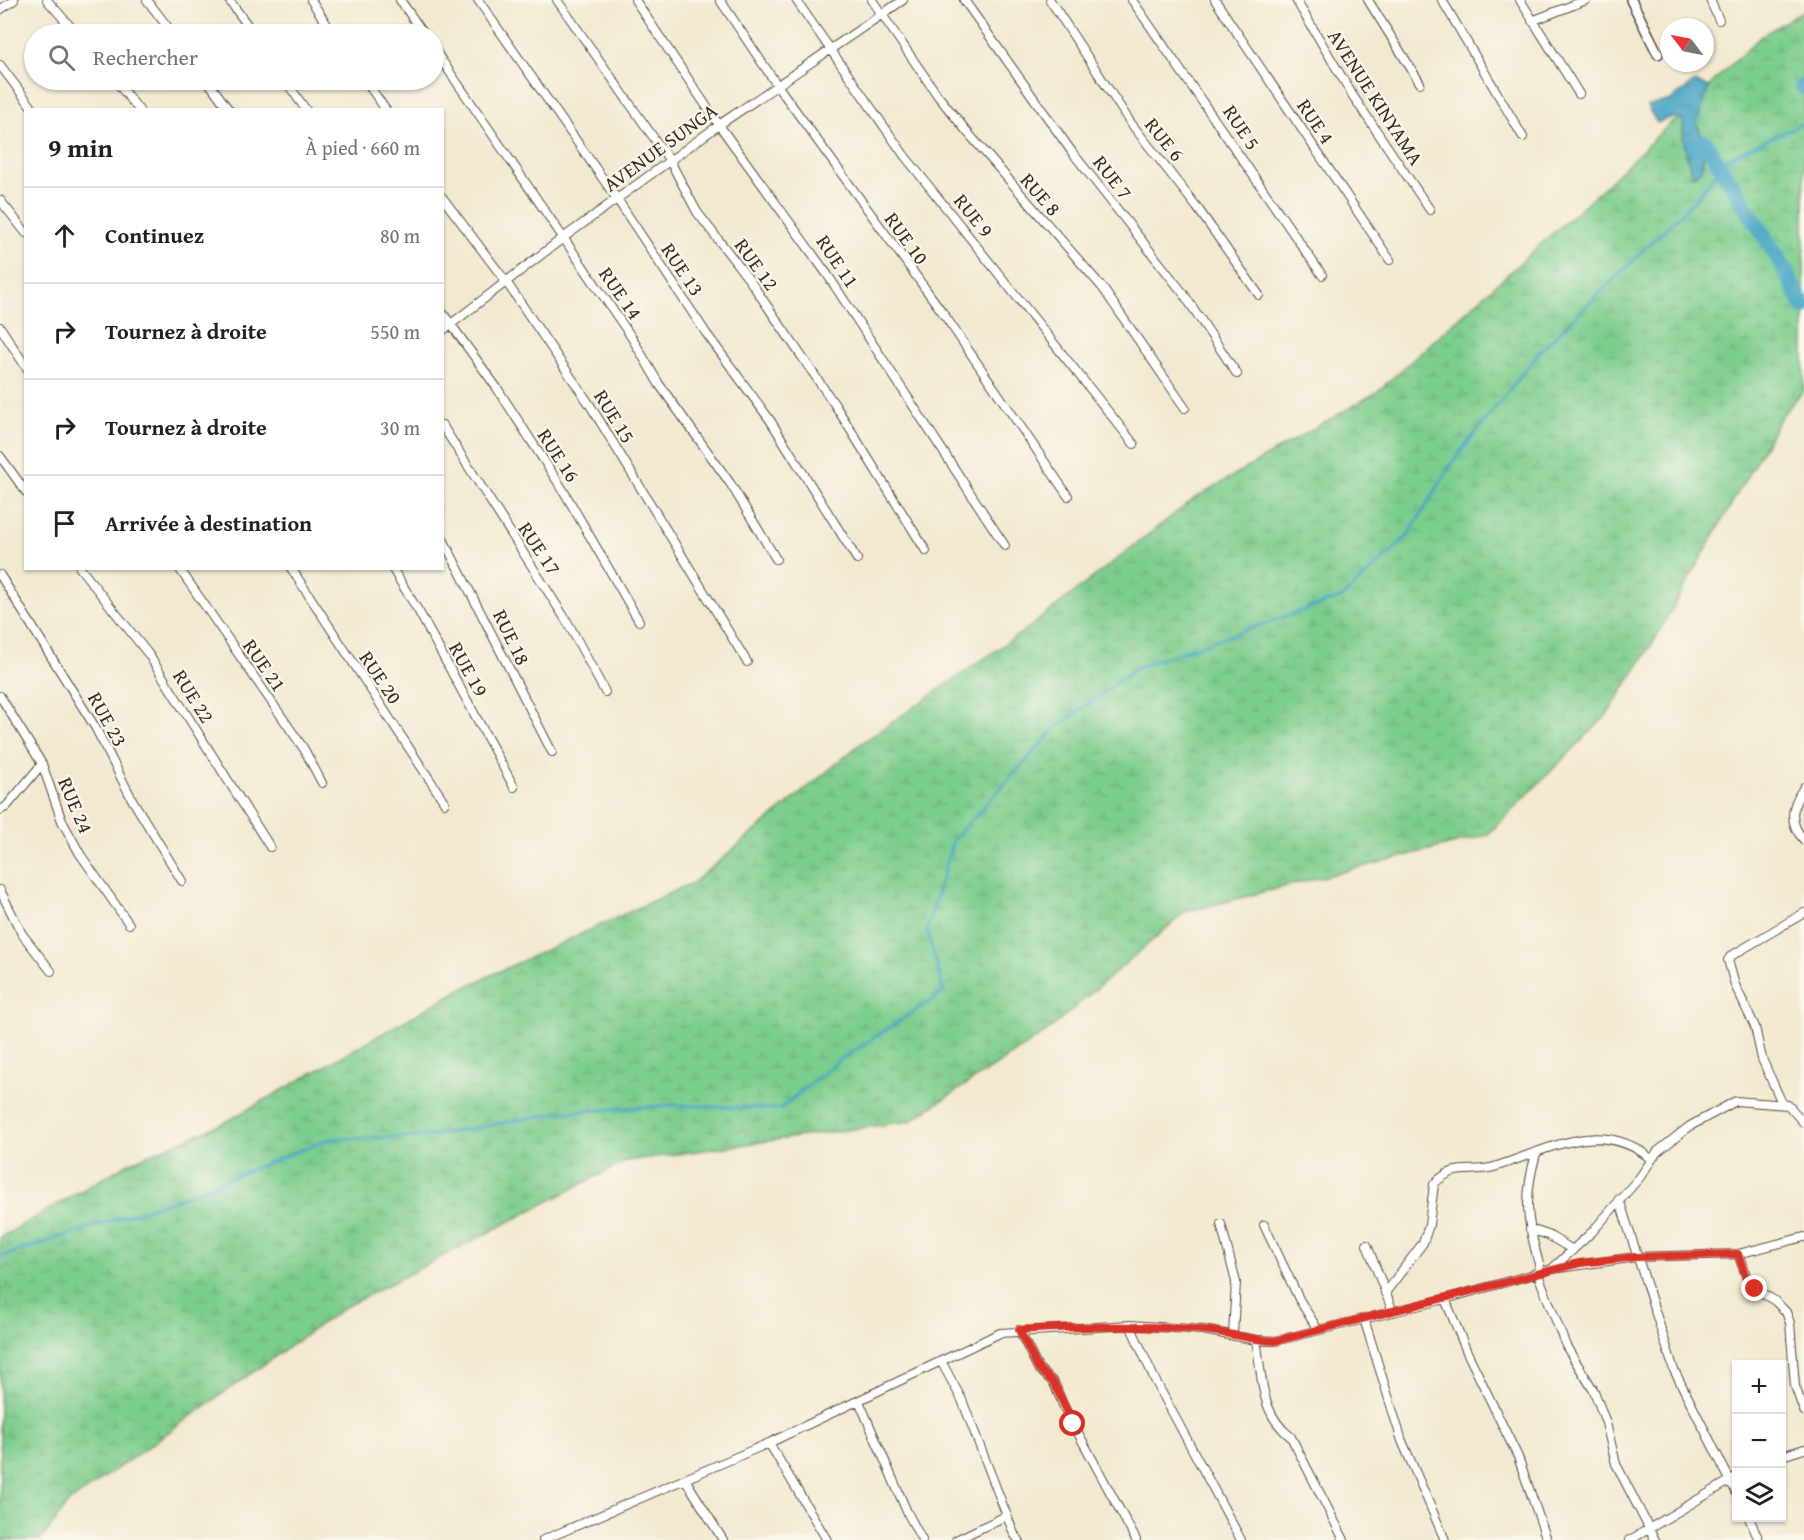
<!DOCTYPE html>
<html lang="fr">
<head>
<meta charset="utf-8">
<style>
	:root { --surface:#fff; --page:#f6f6f6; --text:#202124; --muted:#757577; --line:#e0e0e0 }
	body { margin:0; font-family:"Gentium Book Plus",serif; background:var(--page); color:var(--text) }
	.controls { position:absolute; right:18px; bottom:18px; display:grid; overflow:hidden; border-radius:0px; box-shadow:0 2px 4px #0004 }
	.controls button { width:54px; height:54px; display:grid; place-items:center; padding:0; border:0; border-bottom:2px solid var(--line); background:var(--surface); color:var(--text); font:30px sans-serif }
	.compass { position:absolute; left:1660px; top:18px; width:54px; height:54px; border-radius:50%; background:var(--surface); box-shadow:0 2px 4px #0004; rotate:302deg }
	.stop { position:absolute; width:18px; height:18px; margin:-14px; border:4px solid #d93025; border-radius:50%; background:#fff }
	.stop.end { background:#d93025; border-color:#fff; box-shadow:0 2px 6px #0008 }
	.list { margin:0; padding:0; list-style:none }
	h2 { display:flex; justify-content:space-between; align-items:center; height:78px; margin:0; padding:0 24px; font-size:26px }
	h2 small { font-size:20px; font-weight:400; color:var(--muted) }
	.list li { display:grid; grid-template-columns:39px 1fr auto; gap:18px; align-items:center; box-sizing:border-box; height:96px; padding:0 24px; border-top:2px solid var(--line) }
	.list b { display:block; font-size:22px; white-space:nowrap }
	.list em { font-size:20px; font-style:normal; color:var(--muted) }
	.icon { flex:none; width:33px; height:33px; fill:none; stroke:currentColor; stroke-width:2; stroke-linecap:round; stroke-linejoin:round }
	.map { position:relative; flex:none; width:1804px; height:1540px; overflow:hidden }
	.search { position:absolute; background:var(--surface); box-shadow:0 2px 4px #0004; left:24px; top:24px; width:420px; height:66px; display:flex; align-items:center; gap:15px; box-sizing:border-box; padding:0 21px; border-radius:33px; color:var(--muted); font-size:22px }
	.panel { position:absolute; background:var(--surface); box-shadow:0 2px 4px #0004; left:24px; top:108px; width:420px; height:462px; border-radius:0px }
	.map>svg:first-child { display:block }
</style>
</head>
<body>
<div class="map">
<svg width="1804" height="1540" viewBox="0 0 1804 1540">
	<defs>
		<pattern id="wetland-marsh" width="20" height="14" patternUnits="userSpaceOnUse" patternTransform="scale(1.5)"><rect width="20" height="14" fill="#7dcd8e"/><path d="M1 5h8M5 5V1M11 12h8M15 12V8" fill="none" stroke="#6db07a"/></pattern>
		<pattern id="water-ripples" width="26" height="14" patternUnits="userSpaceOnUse" patternTransform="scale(1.5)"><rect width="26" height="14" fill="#47a6c6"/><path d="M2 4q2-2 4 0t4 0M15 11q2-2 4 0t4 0" fill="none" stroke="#3c87a0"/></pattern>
	</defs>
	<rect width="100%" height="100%" fill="#fbf7ec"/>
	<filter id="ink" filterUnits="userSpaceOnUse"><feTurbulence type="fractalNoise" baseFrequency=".0167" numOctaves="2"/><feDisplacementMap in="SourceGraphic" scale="12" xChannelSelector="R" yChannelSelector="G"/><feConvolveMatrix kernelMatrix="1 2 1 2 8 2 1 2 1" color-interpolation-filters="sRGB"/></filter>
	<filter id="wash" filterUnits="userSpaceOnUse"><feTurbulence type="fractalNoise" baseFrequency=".008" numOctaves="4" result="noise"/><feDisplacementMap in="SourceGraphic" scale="24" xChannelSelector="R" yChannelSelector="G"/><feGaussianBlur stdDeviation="1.35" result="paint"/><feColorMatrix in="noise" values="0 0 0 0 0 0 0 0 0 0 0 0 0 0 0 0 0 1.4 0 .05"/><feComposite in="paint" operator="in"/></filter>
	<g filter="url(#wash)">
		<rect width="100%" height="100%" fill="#f2e9d0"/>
		<path fill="url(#wetland-marsh)" stroke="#5c7c56" stroke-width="1.5" d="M1804 10V390L1782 415 1654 641 1607 715 1487 835 1185 912 1045 1033 910 1121 626 1161 345 1307 67 1504 41 1540H0V1238L129 1163 224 1123 461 989 694 882 859 745 1031 626 1195 498 1377 392 1603 188 1760 37Z"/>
		<path fill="url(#water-ripples)" stroke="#416872" stroke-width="1.5" d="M1694 82 1709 87 1697 124 1705 142 1702 170 1692 176 1683 139V120L1672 117 1657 123 1647 106 1671 100Z"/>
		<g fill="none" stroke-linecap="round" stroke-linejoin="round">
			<path stroke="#47a6c6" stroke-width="3" d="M0 1257 174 1200 329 1139 432 1136 556 1113 675 1105 780 1109 838 1061 944 992 927 930 953 840 1057 727 1138 667 1343 597 1407 537 1455 459 1540 351 1695 200 1729 157 1804 123"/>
			<path stroke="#47a6c6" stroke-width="16" d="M1802 86 1804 87
				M1705 142 1778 258 1804 307"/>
		</g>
	</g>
	<g filter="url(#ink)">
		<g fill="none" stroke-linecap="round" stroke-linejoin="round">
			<defs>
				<path id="minor" d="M47 0 77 34
					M147 0 173 34
					M229 0 254 34
					M311 0 333 34
					M400 0 424 34
					M478 0 617 199 706 333 770 420 857 559
					M557 0 670 161 697 212 750 281 835 405 926 551
					M635 0 719 125 827 274 1005 546
					M720 0 777 85 943 313 1068 496
					M796 0 904 155 1134 444
					M872 0 938 96 969 134 1102 287 1185 408
					M964 0 1072 152 1183 293 1237 374
					M1050 0 1130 122 1196 206 1259 295
					M1132 0 1322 275
					M1215 0 1390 260
					M1296 0 1353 96 1430 210
					M1368 0 1420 83
					M1442 0 1523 137
					M1520 0 1579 94
					M1710 0 1719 20
					M0 10 14 0
					M1532 21 1586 0
					M434 49 632 338 659 384 730 483 776 559
					M0 65 34 110
					M115 80 139 110
					M207 80 229 110
					M285 80 306 110
					M365 80 386 110
					M442 197 507 283 590 405 747 662
					M0 200 26 233
					M442 312 497 388 563 490 639 621
					M0 327 26 367
					M442 331 563 238 719 125 903 0
					M442 425 568 623 605 692
					M0 456 26 492
					M442 537 552 752
					M80 568 149 655 270 847
					M179 568 304 749 322 783
					M291 568 445 803
					M392 568 419 612 514 787
					M0 575 95 727 133 801 182 881
					M0 696 42 764 62 821 80 854 129 924
					M1804 787C1791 806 1788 823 1804 840
					M0 810 6 807 42 764
					M0 890 22 934 51 971
					M1782 1103 1762 1059 1755 1027 1735 985 1728 960 1731 956 1804 913
					M1536 1154C1522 1202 1528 1225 1541 1271
					M1619 1199 1674 1370 1736 1492
					M1221 1224 1236 1282 1233 1335
					M1264 1225 1299 1299 1318 1330
					M1530 1229 1548 1235 1573 1250
					M1367 1245 1393 1312
					M1738 1254 1750 1286 1775 1301 1786 1312 1790 1323 1795 1386 1804 1411
					M1553 1268 1592 1232 1640 1177 1657 1152 1690 1126 1736 1101 1788 1105 1804 1123
					M1537 1272 1566 1346 1594 1391 1606 1423 1616 1464 1655 1540
					M1385 1293 1423 1243 1429 1225 1434 1184C1456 1162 1469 1174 1494 1167 1546 1151 1601 1116 1651 1159
					M1445 1299 1467 1352 1518 1457 1547 1540
					M1364 1319 1402 1441 1445 1540
					M1130 1325 1155 1380 1241 1540
					M1019 1330 1038 1368 1054 1383 1064 1407 1136 1540
					M1256 1340C1263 1378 1259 1412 1291 1437L1344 1540
					M941 1361 962 1400 1014 1534 1019 1540
					M859 1401 907 1512 922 1540
					M769 1443 827 1540
					M1782 1456 1804 1449
					M685 1479 723 1540
					M1749 1518 1759 1540
					M543 1540 769 1443 1000 1333 1130 1325 1203 1330 1256 1340 1275 1341 1445 1299 1552 1269 1636 1257 1738 1254 1804 1237
					M956 1540 1006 1516
					M1630 1540 1736 1477"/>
				<path id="tertiary" d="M1631 0 1658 54"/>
			</defs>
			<use href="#minor" stroke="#564739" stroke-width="10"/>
			<use href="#tertiary" stroke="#564739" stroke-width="12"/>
			<use href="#minor" stroke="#fff" stroke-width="8"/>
			<use href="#tertiary" stroke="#fff" stroke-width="9"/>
		</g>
	</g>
	<g fill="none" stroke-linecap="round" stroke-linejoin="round" filter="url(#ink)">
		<path stroke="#d93025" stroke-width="8" d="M1073 1424 1054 1383 1038 1368 1019 1330C1081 1326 1141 1325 1202 1330 1227 1332 1250 1340 1275 1341L1580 1263 1636 1257 1738 1254 1747 1280 1755 1289"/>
	</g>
	<g text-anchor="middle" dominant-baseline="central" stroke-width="4.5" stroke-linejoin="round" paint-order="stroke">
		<g font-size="20" fill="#3b2a1e" stroke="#fbf7ec">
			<text transform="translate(1376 97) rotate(57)">AVENUE KINYAMA</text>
			<text transform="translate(1316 121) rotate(56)">RUE 4</text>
			<text transform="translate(1242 127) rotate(56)">RUE 5</text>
			<text transform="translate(1165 139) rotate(51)">RUE 6</text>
			<text transform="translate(660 147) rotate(-36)">AVENUE SUNGA</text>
			<text transform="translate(1113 177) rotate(52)">RUE 7</text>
			<text transform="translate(1041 194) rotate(49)">RUE 8</text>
			<text transform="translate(974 215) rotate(51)">RUE 9</text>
			<text transform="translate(907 238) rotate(54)">RUE 10</text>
			<text transform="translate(838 261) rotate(56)">RUE 11</text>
			<text transform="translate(757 264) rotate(54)">RUE 12</text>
			<text transform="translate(683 269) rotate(56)">RUE 13</text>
			<text transform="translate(621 293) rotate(55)">RUE 14</text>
			<text transform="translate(615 416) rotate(58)">RUE 15</text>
			<text transform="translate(559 455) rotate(57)">RUE 16</text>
			<text transform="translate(540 548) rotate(56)">RUE 17</text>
			<text transform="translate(512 637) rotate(64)">RUE 18</text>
			<text transform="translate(265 665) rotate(55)">RUE 21</text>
			<text transform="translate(469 669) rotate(61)">RUE 19</text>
			<text transform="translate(381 677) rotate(56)">RUE 20</text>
			<text transform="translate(194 696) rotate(58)">RUE 22</text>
			<text transform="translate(108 719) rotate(61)">RUE 23</text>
			<text transform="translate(76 805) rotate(67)">RUE 24</text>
		</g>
	</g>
</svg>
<div class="controls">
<button>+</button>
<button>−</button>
<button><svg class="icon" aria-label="layers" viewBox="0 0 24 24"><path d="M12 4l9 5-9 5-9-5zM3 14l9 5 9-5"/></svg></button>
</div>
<svg class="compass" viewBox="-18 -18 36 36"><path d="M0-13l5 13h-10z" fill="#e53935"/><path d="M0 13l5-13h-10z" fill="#757577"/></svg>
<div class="stop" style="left:1073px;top:1424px"></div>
<div class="stop end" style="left:1755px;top:1289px"></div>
<div class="search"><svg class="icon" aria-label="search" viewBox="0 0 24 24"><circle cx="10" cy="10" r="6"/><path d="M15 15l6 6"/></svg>Rechercher</div>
<section class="panel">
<h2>9 min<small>À pied · 660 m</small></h2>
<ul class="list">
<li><svg class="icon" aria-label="ahead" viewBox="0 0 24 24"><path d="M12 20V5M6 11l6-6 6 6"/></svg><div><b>Continuez</b></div><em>80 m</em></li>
<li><svg class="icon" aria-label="right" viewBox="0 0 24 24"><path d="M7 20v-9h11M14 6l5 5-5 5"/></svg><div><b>Tournez à droite</b></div><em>550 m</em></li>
<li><svg class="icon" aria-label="right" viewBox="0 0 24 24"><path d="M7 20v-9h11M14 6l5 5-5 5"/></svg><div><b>Tournez à droite</b></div><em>30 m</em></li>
<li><svg class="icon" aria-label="arrive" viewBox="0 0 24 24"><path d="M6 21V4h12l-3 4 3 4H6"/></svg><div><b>Arrivée à destination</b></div></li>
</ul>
</section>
</div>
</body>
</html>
